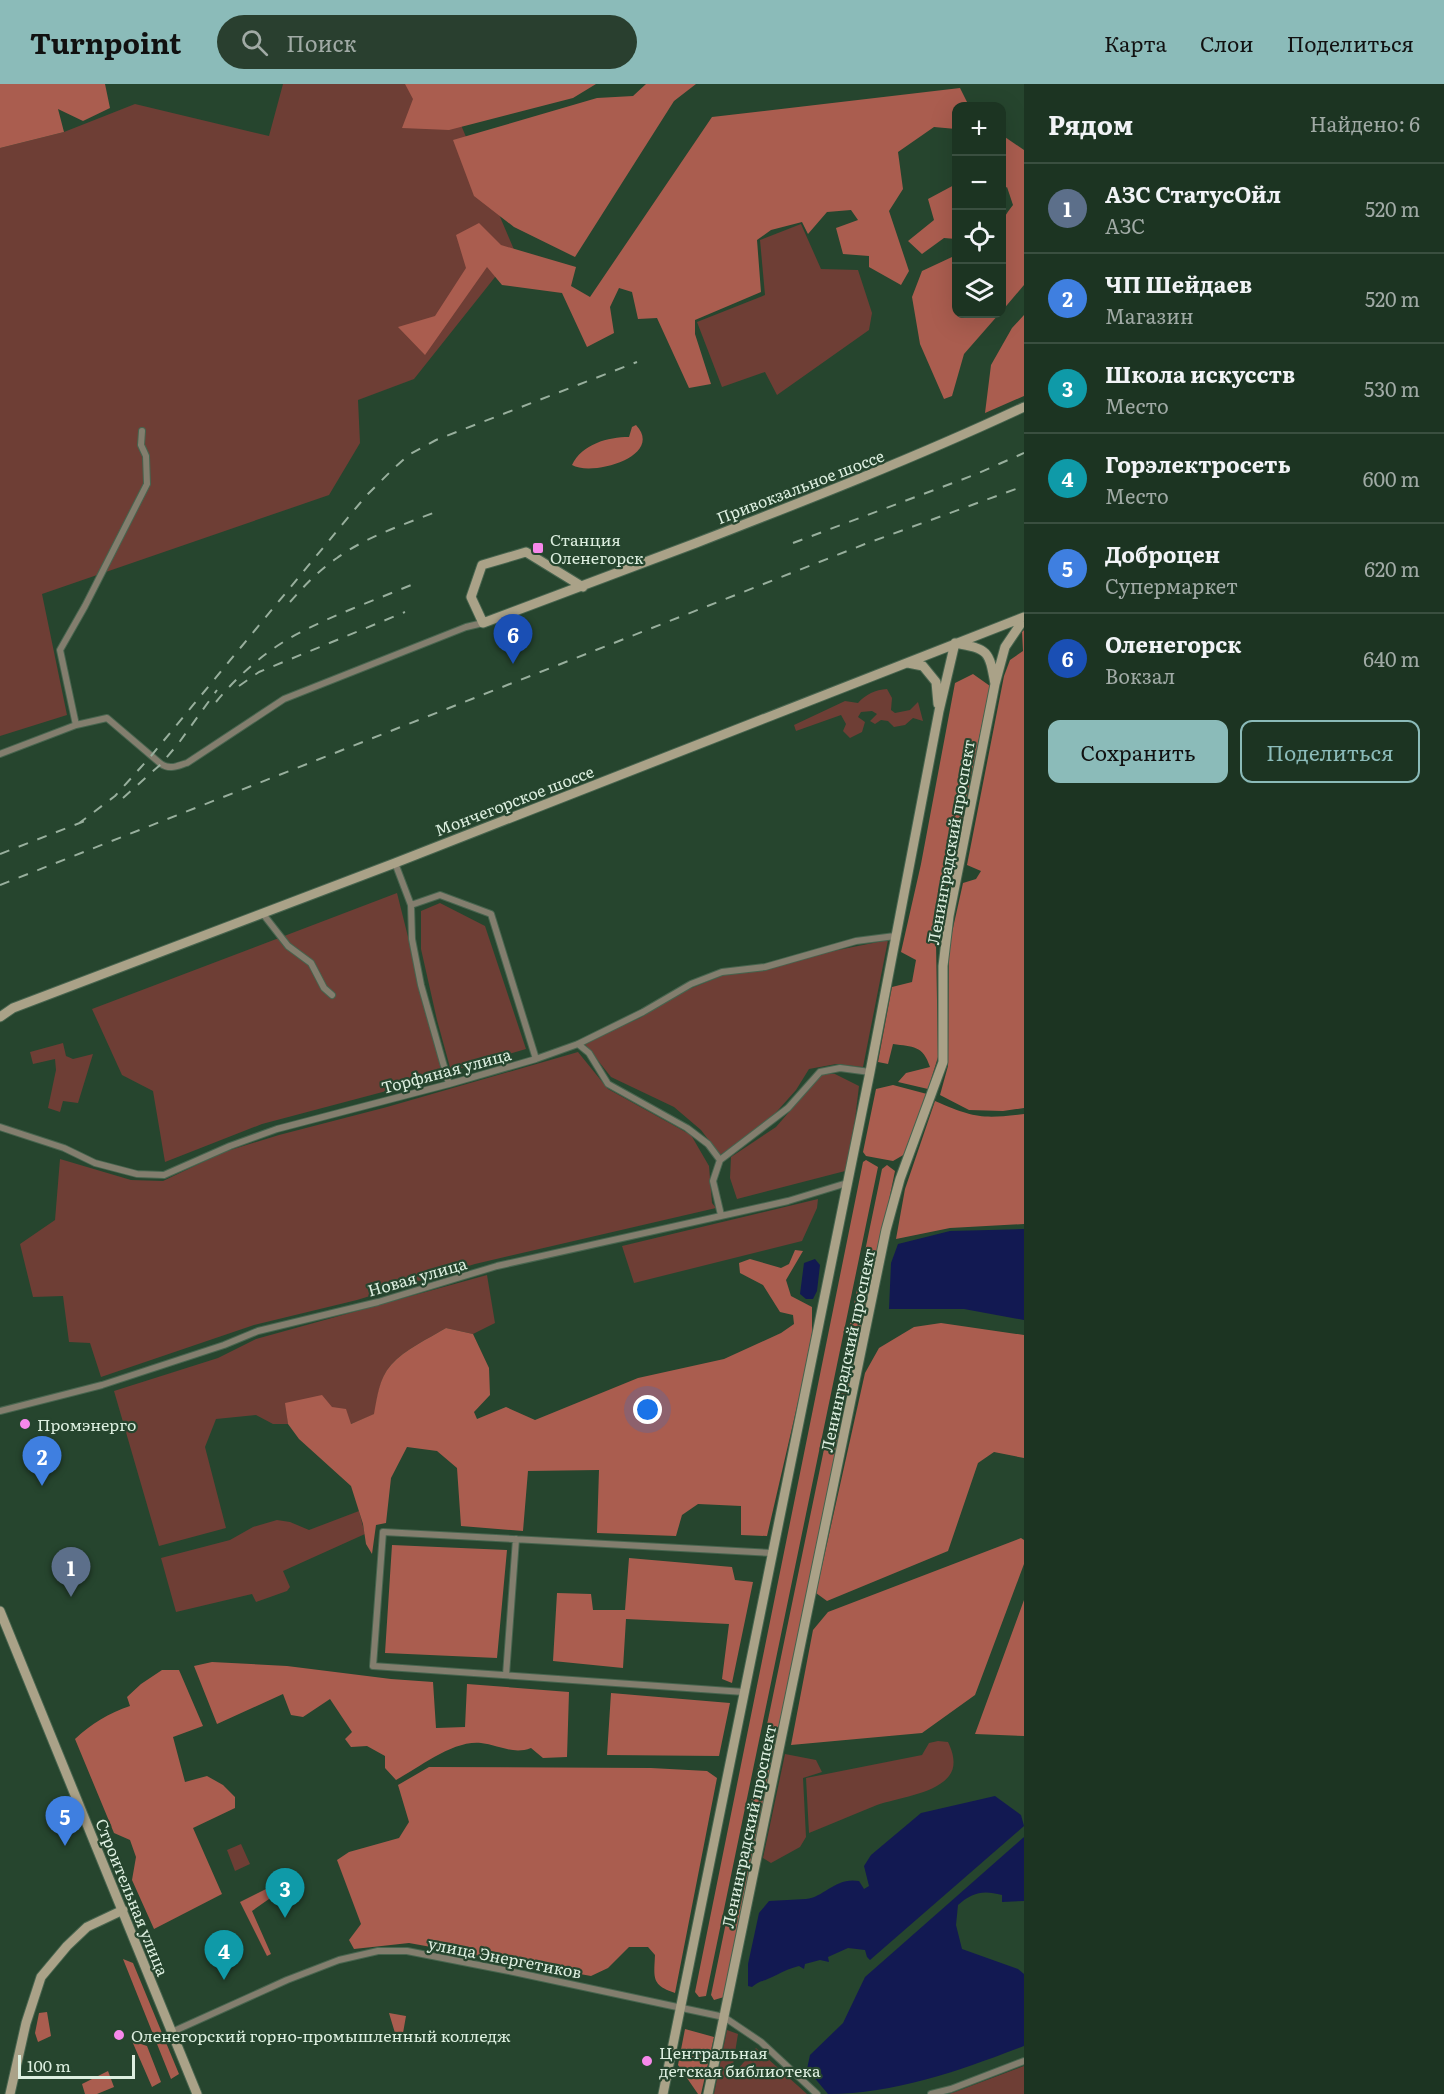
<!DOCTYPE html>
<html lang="ru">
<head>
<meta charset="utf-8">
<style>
	:root { --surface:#1c3422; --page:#293f2f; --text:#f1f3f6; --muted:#a0aaa5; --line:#3a4f40; --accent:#8bbbb9 }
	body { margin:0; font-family:Literata,serif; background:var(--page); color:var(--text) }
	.controls { position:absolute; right:18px; top:18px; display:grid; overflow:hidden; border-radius:12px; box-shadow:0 6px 24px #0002 }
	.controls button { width:54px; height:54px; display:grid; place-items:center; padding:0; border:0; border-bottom:2px solid var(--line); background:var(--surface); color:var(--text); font:30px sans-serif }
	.scale { position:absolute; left:18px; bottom:15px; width:117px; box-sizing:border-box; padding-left:6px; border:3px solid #ddefe0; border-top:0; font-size:16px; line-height:21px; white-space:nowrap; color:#ddefe0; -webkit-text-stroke:4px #26452e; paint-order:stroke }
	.you { position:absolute; left:648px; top:1326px; width:21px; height:21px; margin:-15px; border:4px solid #fff; border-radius:50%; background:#1a73e8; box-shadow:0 0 0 9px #1a73e833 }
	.badge { display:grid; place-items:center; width:39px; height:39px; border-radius:50%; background:var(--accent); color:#fff; font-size:20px; font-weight:700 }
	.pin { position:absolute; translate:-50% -50px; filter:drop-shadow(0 2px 3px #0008) }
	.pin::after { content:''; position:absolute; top:32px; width:21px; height:18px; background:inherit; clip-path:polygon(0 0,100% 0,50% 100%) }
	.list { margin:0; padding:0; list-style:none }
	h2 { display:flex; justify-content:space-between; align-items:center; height:78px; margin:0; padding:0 24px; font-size:26px }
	h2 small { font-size:20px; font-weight:400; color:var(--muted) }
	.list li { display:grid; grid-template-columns:39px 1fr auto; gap:18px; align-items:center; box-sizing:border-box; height:90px; padding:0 24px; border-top:2px solid var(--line) }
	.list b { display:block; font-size:22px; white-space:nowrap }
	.list p { margin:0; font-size:20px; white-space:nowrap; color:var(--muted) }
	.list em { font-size:20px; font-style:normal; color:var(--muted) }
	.actions { display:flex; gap:12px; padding:18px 24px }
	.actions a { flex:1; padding:14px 0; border:2px solid var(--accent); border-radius:12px; text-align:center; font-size:21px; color:var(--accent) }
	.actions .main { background:var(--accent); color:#111 }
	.icon { flex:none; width:33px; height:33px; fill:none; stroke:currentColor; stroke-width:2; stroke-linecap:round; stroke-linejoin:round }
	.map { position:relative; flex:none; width:1024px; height:2010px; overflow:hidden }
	header { display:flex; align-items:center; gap:36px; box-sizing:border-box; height:84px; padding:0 30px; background:var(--accent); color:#111 }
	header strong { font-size:28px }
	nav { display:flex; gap:33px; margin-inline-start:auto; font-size:21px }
	.search { width:420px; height:54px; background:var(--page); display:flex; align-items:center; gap:15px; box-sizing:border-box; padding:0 21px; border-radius:33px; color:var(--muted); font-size:22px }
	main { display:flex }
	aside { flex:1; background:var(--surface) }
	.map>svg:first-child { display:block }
</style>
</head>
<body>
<header>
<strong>Turnpoint</strong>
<div class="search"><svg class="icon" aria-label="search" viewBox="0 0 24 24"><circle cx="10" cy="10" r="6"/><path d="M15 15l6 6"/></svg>Поиск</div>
<nav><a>Карта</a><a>Слои</a><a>Поделиться</a></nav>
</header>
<main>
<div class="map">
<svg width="1024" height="2010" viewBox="0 0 1024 2010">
	<rect width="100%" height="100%" fill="#26452e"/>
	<path fill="#6e3e35" d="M283 0H429L458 34 515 168 414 295 358 316 360 359 329 411 42 510 67 631 0 652V64L64 48 135 20 269 52Z
		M801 140 821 185 858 186 872 229 869 246 777 311 765 288 722 303 697 238 765 211 760 156Z
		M887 605 892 614 891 626 895 629 910 626 918 618 923 637 913 634 905 641 894 643 888 637 881 636 875 640 870 637 877 630 872 627 861 628 858 633 865 638 862 648 850 654 843 647 846 640 841 631 796 647 794 641 845 617 858 619C866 610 875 606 887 605Z
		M397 809 443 992 262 1040 165 1078 153 1007 122 991 92 925Z
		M440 819 485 842 526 965 451 987 437 936 421 865V827Z
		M888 856 863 983 836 980 809 985 796 1006 763 1043 720 1071 701 1046 674 1023 611 993 584 959 640 934 682 908 724 891 763 886 803 873Z
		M63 959 66 972 73 975 93 970 78 1019 63 1017 60 1028 48 1024 56 986 55 975 33 980 30 968Z
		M578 968 608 1005 691 1051 709 1082 712 1119 716 1124 475 1180 357 1216 254 1241 101 1293 90 1259 69 1258 63 1212 33 1213 20 1160 55 1136 60 1075 131 1096 163 1097 224 1068 279 1051 387 1023Z
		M822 990H835L859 1002 849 1086 737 1115 730 1094 731 1073 776 1043Z
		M818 1115 817 1124 802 1157 634 1199 622 1162Z
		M487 1191 495 1239 473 1250 446 1244C428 1255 405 1265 391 1281 380 1293 377 1314 375 1330L351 1340 286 1319 288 1340H273L256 1331 216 1335 205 1363 226 1444 159 1462 114 1307 218 1274 256 1255Z
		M359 1427 365 1450 283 1487 290 1503 287 1507 256 1518 252 1510 176 1528 161 1474 230 1456 253 1443 277 1436 290 1438 309 1446Z
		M938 1657 948 1658C953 1668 957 1682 949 1692 935 1710 897 1714 877 1721 854 1730 832 1740 809 1749L806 1694 922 1671 929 1659Z
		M785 1670 816 1676 822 1688 803 1694 806 1753 800 1763 771 1779 763 1774Z
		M241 1760 250 1780 235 1787 227 1766Z
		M727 1946 738 1950 731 1993 756 1964 807 2010H714Z
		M1024 1982V2010H949L955 2008Z"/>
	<path fill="#aa5d4f" d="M0 0H105L110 24 83 37 58 25 64 48 0 64Z
		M405 0H596L573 14 449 46 402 44 413 15Z
		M646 0H696L674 17 575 173 514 143 474 112 453 56 597 14 633 12Z
		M960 4 969 22H956V45L934 43 898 68 903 105 889 127 909 187 901 201 869 183V172L843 170 836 144 858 136 851 126 827 128 808 150 802 138 771 146 757 156 761 208 695 236V250L711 300 689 304 657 234 638 235 632 208 619 204 610 223 614 249 587 263 562 209 502 201 487 183 425 271 398 243 435 232 466 184 456 151 479 139 501 161 576 183 571 202 590 213 712 33Z
		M1002 51 1024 66V201L1002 227V165L1004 162C997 144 1002 135 1013 121L1007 103 1002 106Z
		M956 100V155L944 154 922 170 908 157 934 136 928 115Z
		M952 173 956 181 955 205 956 206V230H999L964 270 952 312 944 315 920 260 912 213 922 187Z
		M1024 231V312L985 329 991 281 1012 244Z
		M636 341C665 372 592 393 572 381 582 360 608 353 629 353L632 343Z
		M1024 546V1024L1003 1027 969 1026 940 1011 948 982 949 862 963 799 976 795 981 787 967 781 1004 592 1010 576 1023 567 1022 548Z
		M973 590 990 602 936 859 938 973 928 1005 898 998 906 989 930 983C923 961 913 963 893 960L888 980 878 978 892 903 912 898 916 876 901 868 921 780 955 599Z
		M893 1001 927 1010 905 1070 893 1077 866 1072 863 1068 876 1005Z
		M935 1017C974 1034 982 1035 1024 1030V1140L950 1144 896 1155 905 1105Z
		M866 1076 878 1083 706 1912 699 1913 695 1908 863 1078Z
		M887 1081 895 1087 724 1913 714 1916 711 1911 882 1085Z
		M795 1166 803 1167 786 1196 791 1212 812 1223V1249L801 1305 767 1452 741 1451V1422L698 1420 682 1431 676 1452 597 1449 599 1386 528 1387 523 1447 461 1442 457 1384 437 1367 407 1363 391 1394 386 1439 376 1441 372 1470 366 1460 363 1440 351 1402 299 1355 288 1340 285 1319 322 1311 332 1323 346 1325 351 1340 374 1330C377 1314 379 1294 391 1281 405 1265 428 1255 446 1244L473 1250 489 1284 490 1311 474 1328 477 1335 506 1323 535 1336 638 1294 724 1275 781 1249 794 1240 793 1231 780 1228 763 1201 740 1189 739 1179 750 1175 781 1184 789 1180Z
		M941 1239 1024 1251V1374L994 1368 978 1379 948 1467 827 1517 816 1509 865 1289 879 1264 914 1243Z
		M1021 1454 1024 1456V1480L975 1611 922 1649 791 1661 813 1546 828 1528Z
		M392 1461 507 1466 497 1574 385 1569Z
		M629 1474 732 1483 735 1496 753 1498 732 1599 722 1595 729 1540 626 1535 623 1584 553 1577 557 1509 591 1510 593 1526H625Z
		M1024 1516V1652L975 1650Z
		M212 1578 287 1582 391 1595 433 1598 436 1644 465 1643 467 1600 569 1608 567 1673 543 1674 531 1664C513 1671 499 1661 481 1659 453 1656 420 1683 396 1696L385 1684V1672L367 1662 351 1663 345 1655 352 1648 330 1615 303 1633 291 1631 283 1610 217 1640 194 1582Z
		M162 1586H179L203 1642 173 1653 185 1698 207 1692 223 1701 235 1713V1724L193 1744 222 1810 154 1845 132 1796 136 1773 130 1756 114 1749 75 1655C91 1640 109 1629 130 1622L127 1613 141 1600Z
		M611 1609 730 1619 719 1672 607 1671Z
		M429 1683 651 1684 707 1687 717 1694 675 1909C651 1901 654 1894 655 1871L648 1863H629L608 1884 591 1892 409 1859 354 1865 349 1856 361 1840 337 1776 349 1768 399 1754 409 1738 398 1701Z
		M272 1802 275 1808 269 1815 252 1827 271 1870 267 1872 240 1818Z
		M123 1875 133 1879 179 1990 171 1995Z
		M47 1928 51 1952 38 1958 35 1949 39 1929Z
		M389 1929 406 1932 403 1949H395Z
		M685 1945 714 1953 701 2010H698L678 1981Z
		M132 1957 147 1962 161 1998 152 2003Z
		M108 1987 114 2003 97 2010H85L82 2000Z"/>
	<path fill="#121952" d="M1024 1145V1236L964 1225H889L891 1179 898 1160 950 1147Z
		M815 1175 820 1181 817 1207 813 1215H806L800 1210 804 1179Z
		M995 1712 1021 1731 1024 1742 870 1876 867 1873 865 1866 848 1864 828 1873 829 1878 820 1876 805 1880 804 1885 799 1882C787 1885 781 1889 770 1894 762 1898 760 1896 752 1903L748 1902V1880L759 1829 769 1817C781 1816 794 1816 806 1815 825 1813 835 1793 859 1797L864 1805 869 1802 864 1782 871 1771 921 1729Z
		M1024 1753V1817L1002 1818V1811C983 1806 973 1808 958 1821L956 1841 962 1865 1018 1885 1024 1890V1962C961 1986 896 2010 828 2010L807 1985 810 1971 843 1939 865 1893Z"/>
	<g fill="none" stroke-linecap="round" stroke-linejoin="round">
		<defs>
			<path id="street" d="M76 641 60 566 85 522 147 400 146 372 141 361 142 347
				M0 670 76 641 107 634 161 680C170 686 177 682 187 679L284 615 466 543 483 539
				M395 779 411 821 412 855 421 901 449 1000
				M411 821 440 811 491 830 536 975
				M263 830 288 862 311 879 324 904 332 911
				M578 960 589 969 608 1000 687 1044 708 1060 720 1076 713 1097 721 1131
				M0 1043 64 1064 95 1079 137 1090 164 1091 230 1062 277 1045 449 1000 536 975 578 960 643 928 691 900 722 888 765 883 856 857 895 852
				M720 1076 788 1024 820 988 840 984 870 988
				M0 1327 102 1301 224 1261 258 1247 378 1218 497 1182 788 1117 847 1099
				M506 1591 516 1455
				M744 1608 373 1582 383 1448 772 1469
				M172 1948 287 1896 339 1876 378 1867H407L509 1887 724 1933 761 1958 817 2010
				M931 2010 951 2005 1024 1977"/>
			<path id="secondary" d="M583 503 526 468 482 481 471 513 483 539C554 513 625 486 696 459 807 416 917 373 1024 323
				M908 579 923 582 936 598 938 620
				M0 933 13 924 395 779 1024 533
				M0 1527 197 2010
				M10 2010 26 1939 41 1893 67 1862 87 1843 123 1826
				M663 2010 870 988 939 627 955 559C989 565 989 567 995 600
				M708 2010 886 1146 900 1095 943 978V882L949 832 995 600 1005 563 1024 535"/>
		</defs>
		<use href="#street" stroke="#47644e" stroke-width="8"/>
		<use href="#secondary" stroke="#47644e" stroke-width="11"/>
		<use href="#street" stroke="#837e6e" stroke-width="6"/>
		<use href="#secondary" stroke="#aaa288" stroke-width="9"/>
		<path stroke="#98af9d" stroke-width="2" stroke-dasharray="10 10" stroke-linecap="butt" d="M793 459 974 391 1024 369
			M290 518C304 502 319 486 337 474 366 453 400 442 433 429
			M239 602 259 588 405 528
			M216 618C239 590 269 564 301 548 338 529 378 515 416 499
			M123 714 161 680 178 660 217 606
			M78 740 115 712 151 672 365 413 394 384 410 370 436 356 637 278
			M0 770 85 737
			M0 801 865 460 1024 402"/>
	</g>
	<g fill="#f788eb" stroke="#26452e" stroke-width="2">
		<rect x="532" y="458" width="12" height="12" rx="3"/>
		<circle cx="25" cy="1340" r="6"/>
		<circle cx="119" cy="1951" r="6"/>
		<circle cx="647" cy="1977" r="6"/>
	</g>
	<g text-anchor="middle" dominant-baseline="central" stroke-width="4.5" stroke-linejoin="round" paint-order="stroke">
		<g font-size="16" fill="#ddefe0" stroke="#26452e">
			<text transform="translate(800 402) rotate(-21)">Привокзальное шоссе</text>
			<text transform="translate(514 716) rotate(-21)">Мончегорское шоссе</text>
			<text transform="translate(950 758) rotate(-80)">Ленинградский проспект</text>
			<text transform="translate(446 986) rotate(-15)">Торфяная улица</text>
			<text transform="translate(417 1192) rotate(-16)">Новая улица</text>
			<text transform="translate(847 1266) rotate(-78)">Ленинградский проспект</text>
			<text transform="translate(748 1742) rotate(-78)">Ленинградский проспект</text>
			<text transform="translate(133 1813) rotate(68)">Строительная улица</text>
			<text transform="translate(505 1873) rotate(11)">улица Энергетиков</text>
		</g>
		<g font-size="16" fill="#ddefe0" stroke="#26452e" text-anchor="start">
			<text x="550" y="455">Станция<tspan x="550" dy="18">Оленегорск</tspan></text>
			<text x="37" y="1340">Промэнерго</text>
			<text x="131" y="1951">Оленегорский горно-промышленный колледж</text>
			<text x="659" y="1968">Центральная<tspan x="659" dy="18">детская библиотека</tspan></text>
		</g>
	</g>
</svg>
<div class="controls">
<button>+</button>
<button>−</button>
<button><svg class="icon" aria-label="locate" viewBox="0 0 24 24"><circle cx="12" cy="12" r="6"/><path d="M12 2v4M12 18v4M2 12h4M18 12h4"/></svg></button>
<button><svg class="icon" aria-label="layers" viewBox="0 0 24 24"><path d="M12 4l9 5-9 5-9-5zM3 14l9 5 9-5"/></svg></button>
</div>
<div class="scale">100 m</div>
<div class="you"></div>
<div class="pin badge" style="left:71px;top:1513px;background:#5c6f8a">1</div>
<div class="pin badge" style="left:42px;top:1402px;background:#3f7fe0">2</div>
<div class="pin badge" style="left:285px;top:1834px;background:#0f9aa8">3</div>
<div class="pin badge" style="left:224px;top:1896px;background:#0f9aa8">4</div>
<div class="pin badge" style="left:65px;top:1762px;background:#3f7fe0">5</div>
<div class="pin badge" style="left:513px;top:580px;background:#1a4fb4">6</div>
</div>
<aside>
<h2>Рядом<small>Найдено: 6</small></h2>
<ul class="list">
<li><span class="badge" style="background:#5c6f8a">1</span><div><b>АЗС СтатусОйл</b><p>АЗС</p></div><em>520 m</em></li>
<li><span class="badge" style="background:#3f7fe0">2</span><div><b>ЧП Шейдаев</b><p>Магазин</p></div><em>520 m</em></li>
<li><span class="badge" style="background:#0f9aa8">3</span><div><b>Школа искусств</b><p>Место</p></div><em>530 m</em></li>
<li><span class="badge" style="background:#0f9aa8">4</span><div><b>Горэлектросеть</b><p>Место</p></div><em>600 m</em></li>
<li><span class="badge" style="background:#3f7fe0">5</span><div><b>Доброцен</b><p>Супермаркет</p></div><em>620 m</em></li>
<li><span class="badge" style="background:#1a4fb4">6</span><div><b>Оленегорск</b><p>Вокзал</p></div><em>640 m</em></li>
</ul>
<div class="actions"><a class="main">Сохранить</a><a>Поделиться</a></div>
</aside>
</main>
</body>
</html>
